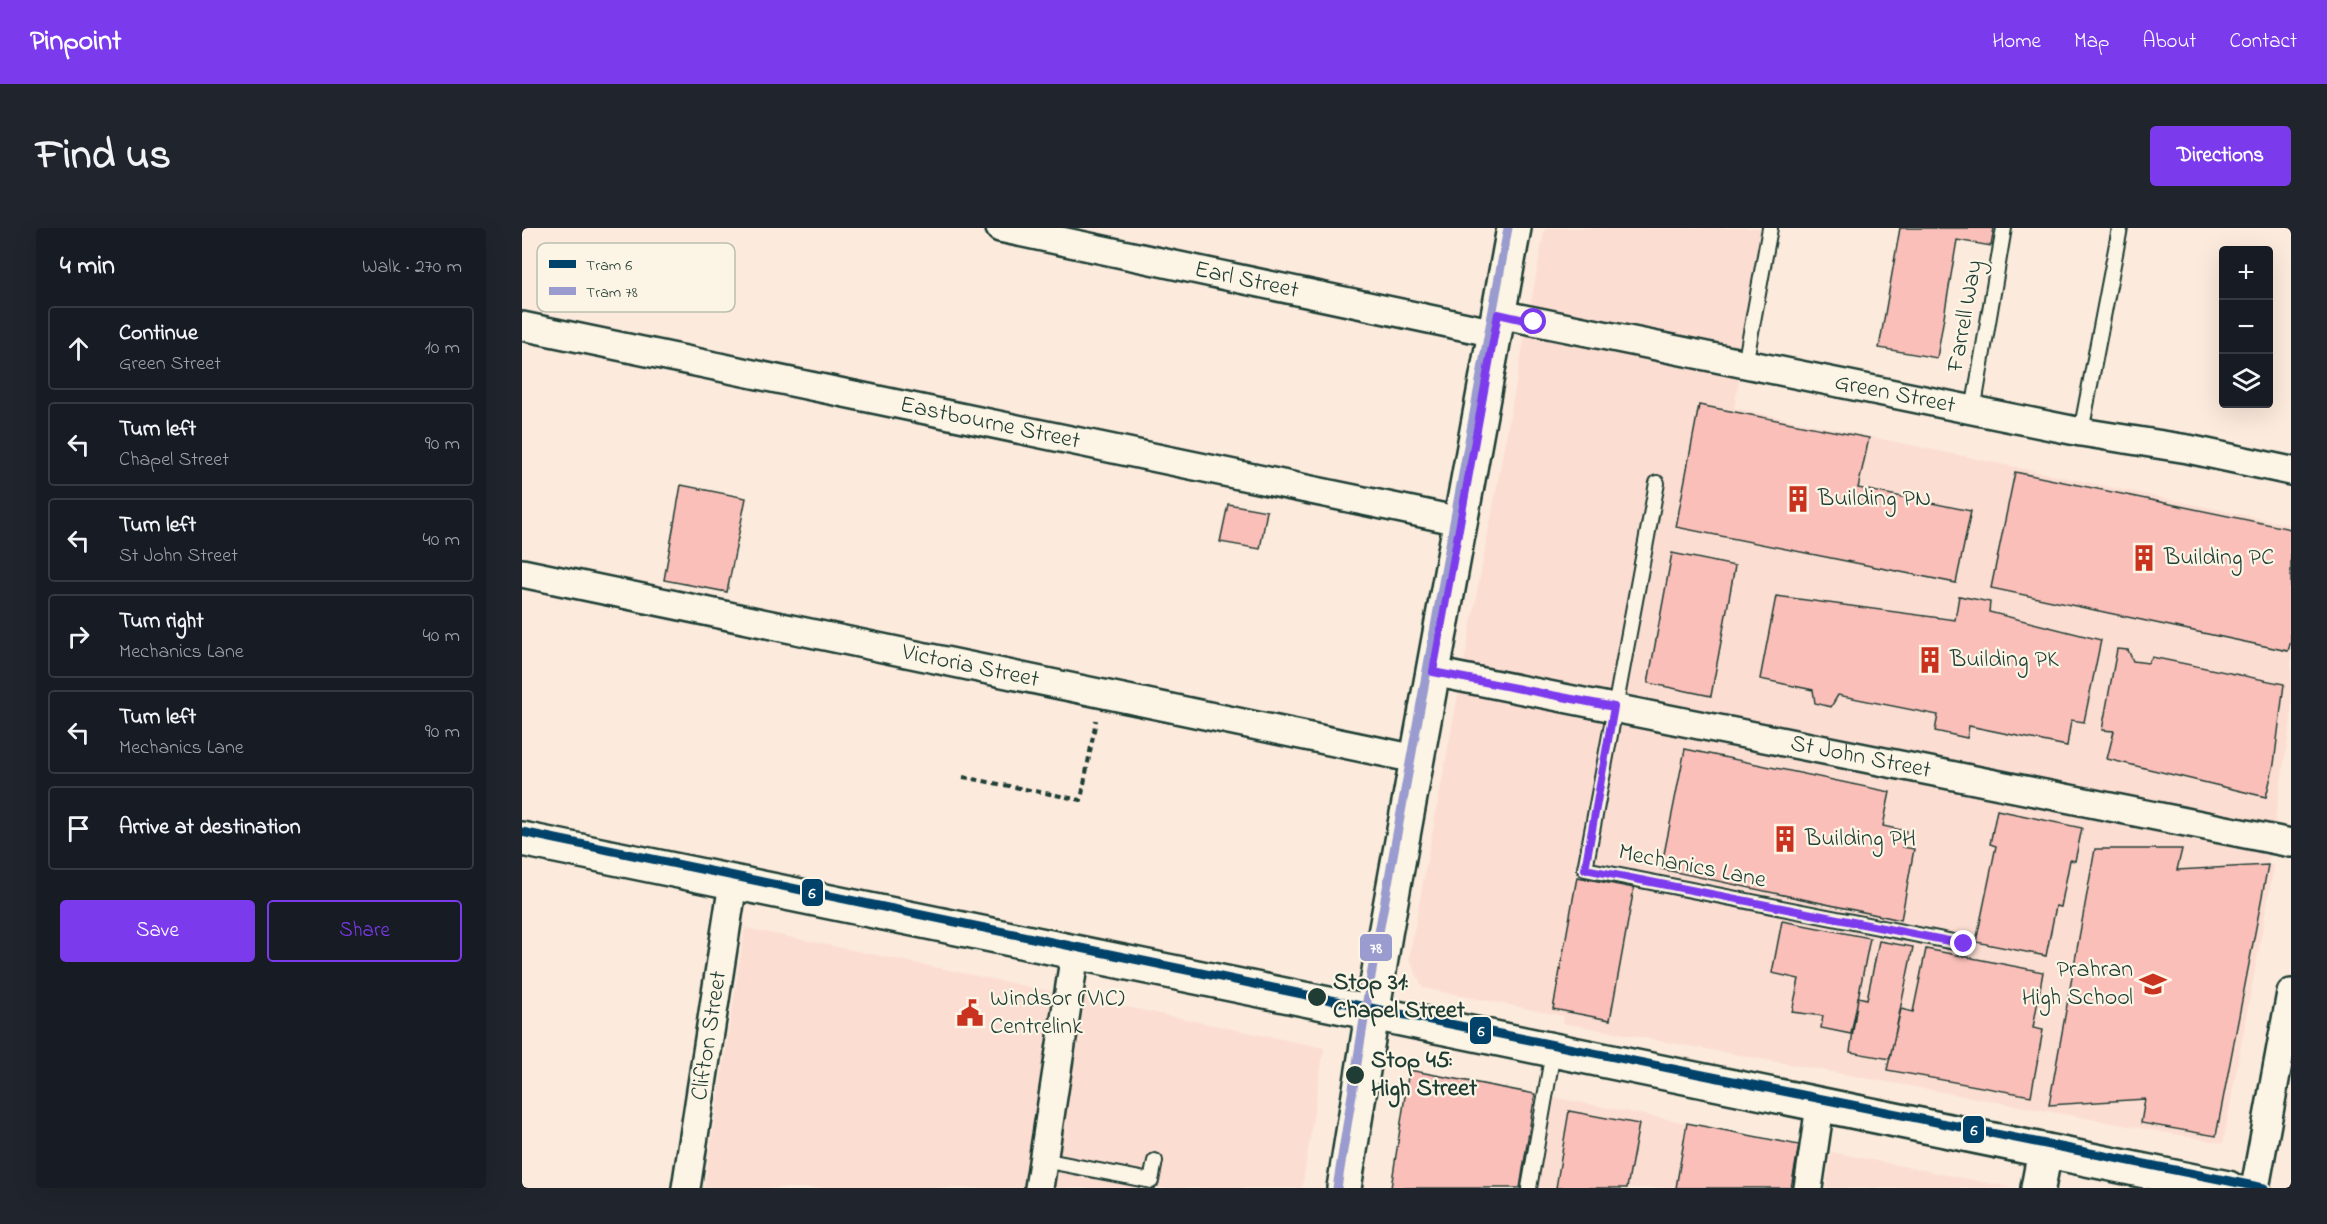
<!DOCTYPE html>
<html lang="en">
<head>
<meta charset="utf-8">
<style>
	:root { --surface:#171b24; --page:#20242c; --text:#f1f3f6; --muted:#9ea1a6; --line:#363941; --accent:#7c3aed }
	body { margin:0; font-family:"Indie Flower",sans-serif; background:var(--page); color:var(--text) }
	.controls { position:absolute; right:18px; top:18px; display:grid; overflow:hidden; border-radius:6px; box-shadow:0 6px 24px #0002 }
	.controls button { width:54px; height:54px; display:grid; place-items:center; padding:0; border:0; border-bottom:2px solid var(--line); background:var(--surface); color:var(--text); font:30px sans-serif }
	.stop { position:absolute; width:18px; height:18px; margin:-14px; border:4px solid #7c3aed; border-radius:50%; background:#fff }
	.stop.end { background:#7c3aed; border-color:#fff; box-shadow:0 2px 6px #0008 }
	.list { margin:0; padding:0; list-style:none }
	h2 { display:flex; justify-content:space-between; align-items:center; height:78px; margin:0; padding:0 24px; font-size:26px }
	h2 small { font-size:20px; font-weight:400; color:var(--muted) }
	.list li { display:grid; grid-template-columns:39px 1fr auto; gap:18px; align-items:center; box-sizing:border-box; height:84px; margin:0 12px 12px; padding:0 12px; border:2px solid var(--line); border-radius:6px }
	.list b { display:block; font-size:22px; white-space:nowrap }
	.list p { margin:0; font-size:20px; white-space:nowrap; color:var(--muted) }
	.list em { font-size:20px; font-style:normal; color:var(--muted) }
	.actions { display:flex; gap:12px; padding:18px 24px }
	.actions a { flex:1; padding:14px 0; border:2px solid var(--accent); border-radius:6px; text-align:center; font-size:21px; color:var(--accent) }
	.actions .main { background:var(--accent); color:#fff }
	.icon { flex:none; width:33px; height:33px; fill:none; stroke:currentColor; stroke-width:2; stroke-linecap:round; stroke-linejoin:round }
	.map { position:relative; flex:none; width:1769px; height:960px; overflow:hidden; border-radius:6px }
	header { display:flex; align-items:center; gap:36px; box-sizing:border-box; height:84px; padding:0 30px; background:var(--accent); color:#fff }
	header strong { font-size:28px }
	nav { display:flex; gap:33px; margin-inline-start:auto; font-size:21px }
	.intro { display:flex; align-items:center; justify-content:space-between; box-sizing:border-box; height:144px; padding:0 36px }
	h1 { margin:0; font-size:42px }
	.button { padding:15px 27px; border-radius:6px; background:var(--accent); color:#fff; font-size:21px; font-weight:700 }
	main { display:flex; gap:36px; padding:0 36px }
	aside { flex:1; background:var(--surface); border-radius:6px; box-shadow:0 6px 24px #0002 }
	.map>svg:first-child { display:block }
</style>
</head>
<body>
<header>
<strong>Pinpoint</strong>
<nav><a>Home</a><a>Map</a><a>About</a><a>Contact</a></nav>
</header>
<div class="intro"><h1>Find us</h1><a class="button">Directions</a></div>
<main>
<aside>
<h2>4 min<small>Walk · 270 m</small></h2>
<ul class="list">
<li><svg class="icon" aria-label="ahead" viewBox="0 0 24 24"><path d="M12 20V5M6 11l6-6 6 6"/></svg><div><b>Continue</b><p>Green Street</p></div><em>10 m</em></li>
<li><svg class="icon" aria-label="left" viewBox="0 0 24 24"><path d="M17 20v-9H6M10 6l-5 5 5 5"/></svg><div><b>Turn left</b><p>Chapel Street</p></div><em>90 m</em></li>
<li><svg class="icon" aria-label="left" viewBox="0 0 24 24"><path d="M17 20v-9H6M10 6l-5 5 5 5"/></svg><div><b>Turn left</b><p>St John Street</p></div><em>40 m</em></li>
<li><svg class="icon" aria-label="right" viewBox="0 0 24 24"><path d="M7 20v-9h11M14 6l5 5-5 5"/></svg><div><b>Turn right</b><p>Mechanics Lane</p></div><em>40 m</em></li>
<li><svg class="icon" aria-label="left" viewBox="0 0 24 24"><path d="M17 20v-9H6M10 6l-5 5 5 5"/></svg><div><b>Turn left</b><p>Mechanics Lane</p></div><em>90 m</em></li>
<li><svg class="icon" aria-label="arrive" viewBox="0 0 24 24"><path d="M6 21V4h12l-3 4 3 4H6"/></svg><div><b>Arrive at destination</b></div></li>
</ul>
<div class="actions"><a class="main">Save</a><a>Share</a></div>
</aside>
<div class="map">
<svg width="1769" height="960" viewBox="0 0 1769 960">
	<rect width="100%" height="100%" fill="#fceadc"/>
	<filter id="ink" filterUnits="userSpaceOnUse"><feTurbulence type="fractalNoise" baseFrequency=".0167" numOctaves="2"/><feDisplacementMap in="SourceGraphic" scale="12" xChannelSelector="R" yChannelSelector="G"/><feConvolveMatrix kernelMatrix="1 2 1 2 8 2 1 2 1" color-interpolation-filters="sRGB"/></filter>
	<g filter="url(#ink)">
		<path fill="#fcddd2" d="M1023 0H1246L1212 180 1769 297V491L1746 636 1752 638 1701 915 1041 795 1042 788 901 760 887 730Z
			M223 700 802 820 780 960H182Z
			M887 842 1280 917 1274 960H869Z
			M1309 924 1486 959V960H1304Z"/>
		<path fill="#fbbfb9" stroke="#1f3d34" stroke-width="1.5" d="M1378 0H1472L1469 18 1435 12 1415 130 1357 120Z
			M1177 177 1347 210 1336 260 1449 283 1434 355 1154 299Z
			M1493 244 1769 301V413L1766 423 1469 360Z
			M159 257 224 270 205 364 142 352Z
			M706 276 745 283 738 321 698 314Z
			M1150 325 1213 338 1189 468 1126 455Z
			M1254 368 1433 392 1437 368 1468 374 1467 384 1579 412 1562 494 1549 492 1545 518 1447 498 1445 510 1413 503 1416 487 1316 467 1309 479 1293 475 1291 462 1238 451Z
			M1595 421 1606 422 1611 433 1626 435 1630 429 1762 456 1752 536 1744 569 1585 531 1592 503 1580 502Z
			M1163 521 1368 564 1361 598 1384 603 1380 619 1392 621 1379 692 1139 641Z
			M1475 582 1560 600 1553 633 1548 632 1539 679 1534 678 1524 728 1454 714 1474 618 1468 616Z
			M1573 621H1660L1655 642 1746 637 1694 908 1619 895 1623 871 1527 877Z
			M1055 649 1112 660 1088 792 1031 781Z
			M1260 693 1348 710 1329 806 1299 800 1301 788 1270 784 1277 751 1250 745Z
			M1357 713 1391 719 1368 831 1328 824 1336 769 1345 771Z
			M1404 721 1521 744 1511 800 1521 802 1509 868 1365 842 1379 781 1391 784Z
			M887 842 1013 866 998 960H869Z
			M1047 883 1117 896 1105 960H1034Z
			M1165 895 1277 917 1269 960H1154Z"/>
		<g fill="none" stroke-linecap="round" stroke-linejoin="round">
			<defs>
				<path id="service" d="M1223 137 1248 0
					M1451 183 1482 0
					M1559 204 1598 0
					M1135 255 1063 641 1442 716
					M521 932 629 953 633 933
					M1007 960 1031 824"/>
				<g id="minor">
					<path id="s1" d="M478 0 973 105"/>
					<path id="s2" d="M977 86 1559 204 1666 221 1769 243"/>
					<path id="s3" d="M0 98 938 293"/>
					<path id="s4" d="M0 345 894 531"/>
					<path id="s5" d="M911 444 1769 615"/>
					<path id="s6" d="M164 960 211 655"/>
					<path d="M517 960 553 725"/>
					<path d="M1286 960 1298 878"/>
					<path d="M1733 960 1769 765"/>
				</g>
				<path id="tertiary" d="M822 960 863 706 992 0
					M1516 960 1523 923"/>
				<path id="primary" d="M0 611 1706 960"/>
			</defs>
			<use href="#service" stroke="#1f3d34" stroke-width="18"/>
			<use href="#minor" stroke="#1f3d34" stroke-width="32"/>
			<use href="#tertiary" stroke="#1f3d34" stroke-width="38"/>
			<use href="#primary" stroke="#1f3d34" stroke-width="38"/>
			<path stroke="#1f3d34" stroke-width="4" stroke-dasharray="6 4.5" stroke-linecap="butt" d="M441 549 559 572 574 492"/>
			<use href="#service" stroke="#fcf5e5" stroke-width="14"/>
			<use href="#minor" stroke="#fcf5e5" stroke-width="27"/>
			<use href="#tertiary" stroke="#fcf5e5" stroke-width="33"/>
			<use href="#primary" stroke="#fcf5e5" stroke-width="33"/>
			<defs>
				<path id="tram-1" d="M0 604 814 773 1742 960"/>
				<path id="tram-2" d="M815 960 849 748 986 0"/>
			</defs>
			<use href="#tram-1" stroke="#fcf5e5" stroke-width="14"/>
			<use href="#tram-2" stroke="#fcf5e5" stroke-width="14"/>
			<use href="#tram-1" stroke="#01426a" stroke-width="9"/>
			<use href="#tram-2" stroke="#9a9bce" stroke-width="9"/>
		</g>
	</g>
	<g fill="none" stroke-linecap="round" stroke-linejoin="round" filter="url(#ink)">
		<path stroke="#7c3aed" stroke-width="8" d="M1012 94 976 86 911 444 1092 479 1063 641 1442 716"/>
	</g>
	<defs>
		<symbol id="building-bare" viewBox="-9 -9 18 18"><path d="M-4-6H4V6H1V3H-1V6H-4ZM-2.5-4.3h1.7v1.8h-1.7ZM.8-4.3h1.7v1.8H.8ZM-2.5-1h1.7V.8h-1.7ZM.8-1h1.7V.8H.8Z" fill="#c8321e" stroke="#fcf5e5" stroke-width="2.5" paint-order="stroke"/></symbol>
		<symbol id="school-bare" viewBox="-9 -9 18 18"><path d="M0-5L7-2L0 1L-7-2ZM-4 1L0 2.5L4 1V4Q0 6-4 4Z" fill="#c8321e" stroke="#fcf5e5" stroke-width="2.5" paint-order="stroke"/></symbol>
		<symbol id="civic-bare" viewBox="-9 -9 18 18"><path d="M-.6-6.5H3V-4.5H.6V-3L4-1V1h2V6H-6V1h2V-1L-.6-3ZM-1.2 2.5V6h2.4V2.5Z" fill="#c8321e" stroke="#fcf5e5" stroke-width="2.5" paint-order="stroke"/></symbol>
	</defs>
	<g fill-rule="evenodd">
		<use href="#building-bare" x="1257" y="252" width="38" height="38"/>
		<use href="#building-bare" x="1603" y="311" width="38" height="38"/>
		<use href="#building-bare" x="1389" y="413" width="38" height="38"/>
		<use href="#building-bare" x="1244" y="592" width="38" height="38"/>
		<use href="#school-bare" x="1612" y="737" width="38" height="38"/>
		<use href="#civic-bare" x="429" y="766" width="38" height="38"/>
	</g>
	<g fill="#1f3d34" stroke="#fcf5e5" stroke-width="2">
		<circle cx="795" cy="769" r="10"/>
		<circle cx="833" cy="847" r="10"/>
	</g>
	<g text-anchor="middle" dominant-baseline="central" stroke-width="4.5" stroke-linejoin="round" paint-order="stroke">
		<g font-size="24" fill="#1f3d34" stroke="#fcf5e5">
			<text stroke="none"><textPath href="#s1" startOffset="252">Earl Street</textPath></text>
			<text transform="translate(1444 88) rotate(-80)">Farrell Way</text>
			<text stroke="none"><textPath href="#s2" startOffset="404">Green Street</textPath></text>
			<text stroke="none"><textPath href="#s3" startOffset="478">Eastbourne Street</textPath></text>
			<text stroke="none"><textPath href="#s4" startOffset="458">Victoria Street</textPath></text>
			<text stroke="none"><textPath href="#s5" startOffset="436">St John Street</textPath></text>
			<text transform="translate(1170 639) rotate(11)">Mechanics Lane</text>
			<text stroke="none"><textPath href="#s6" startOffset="154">Clifton Street</textPath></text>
		</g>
		<g font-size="24" fill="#1f3d34" stroke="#fcf5e5" text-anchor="start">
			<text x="1296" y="271">Building PN</text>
			<text x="1642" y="330">Building PC</text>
			<text x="1428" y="432">Building PK</text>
			<text x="1283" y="611">Building PH</text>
			<text x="1611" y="742" text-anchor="end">Prahran<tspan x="1611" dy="28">High School</tspan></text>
			<text x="468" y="771">Windsor (VIC)<tspan x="468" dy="28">Centrelink</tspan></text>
		</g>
		<g font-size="24" font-weight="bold" fill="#1f3d34" stroke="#fcf5e5" text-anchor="start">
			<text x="811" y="755">Stop 31:<tspan x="811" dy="28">Chapel Street</tspan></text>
			<text x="849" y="833">Stop 45:<tspan x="849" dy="28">High Street</tspan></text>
		</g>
	</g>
	<rect x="15" y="15" width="198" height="69" rx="9" fill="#fcf5e5" stroke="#babeb0" stroke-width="1.5"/>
	<rect x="27" y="32" width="27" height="8" fill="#01426a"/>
	<rect x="27" y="59" width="27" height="8" fill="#9a9bce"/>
	<g font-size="16" fill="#1f3d34">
		<text x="64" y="42">Tram 6</text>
		<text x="64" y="69">Tram 78</text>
	</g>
	<g stroke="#fcf5e5" stroke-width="2">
		<rect x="279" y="650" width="23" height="29" rx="6" fill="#01426a"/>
		<rect x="837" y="705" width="34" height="29" rx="6" fill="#9a9bce"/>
		<rect x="947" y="788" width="23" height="29" rx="6" fill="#01426a"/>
		<rect x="1440" y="887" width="23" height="29" rx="6" fill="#01426a"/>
	</g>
	<g font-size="16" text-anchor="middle" font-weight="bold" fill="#fff">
		<text x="290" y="670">6</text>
		<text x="854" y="725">78</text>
		<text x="959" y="808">6</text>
		<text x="1452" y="907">6</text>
	</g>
</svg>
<div class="controls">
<button>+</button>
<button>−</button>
<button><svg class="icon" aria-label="layers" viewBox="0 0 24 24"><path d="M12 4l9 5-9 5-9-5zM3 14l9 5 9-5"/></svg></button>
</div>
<div class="stop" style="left:1012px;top:94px"></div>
<div class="stop end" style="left:1442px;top:716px"></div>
</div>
</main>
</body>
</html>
